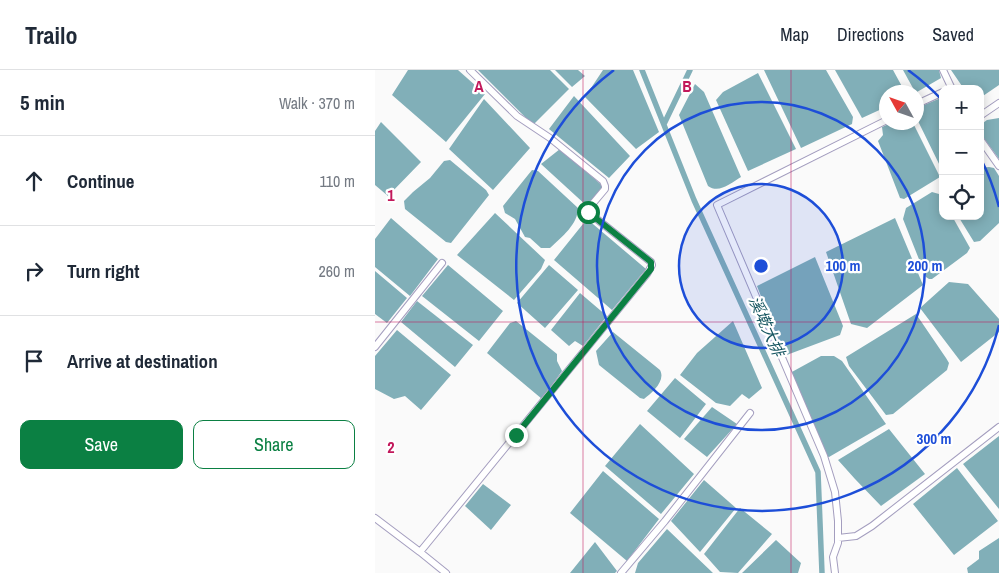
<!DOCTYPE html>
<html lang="en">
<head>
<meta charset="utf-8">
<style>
	:root { --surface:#fff; --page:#f6f6f7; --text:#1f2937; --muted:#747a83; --line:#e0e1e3; --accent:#0b8043 }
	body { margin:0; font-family:"Archivo Narrow","Noto Sans TC",sans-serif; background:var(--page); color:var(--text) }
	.controls { position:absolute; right:15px; top:15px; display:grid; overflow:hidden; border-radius:10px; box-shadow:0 2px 12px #0003 }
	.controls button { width:45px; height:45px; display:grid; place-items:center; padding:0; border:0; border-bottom:1px solid var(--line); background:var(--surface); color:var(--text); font:25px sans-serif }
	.compass { position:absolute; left:504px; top:15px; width:45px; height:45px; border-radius:50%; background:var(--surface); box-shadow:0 2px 12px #0003; rotate:310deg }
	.stop { position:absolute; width:15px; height:15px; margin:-11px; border:4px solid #0b8043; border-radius:50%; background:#fff }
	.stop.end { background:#0b8043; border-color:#fff; box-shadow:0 1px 5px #0008 }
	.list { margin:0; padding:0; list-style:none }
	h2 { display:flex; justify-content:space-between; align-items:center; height:65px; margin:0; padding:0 20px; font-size:21px }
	h2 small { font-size:16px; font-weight:400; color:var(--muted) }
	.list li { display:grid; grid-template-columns:32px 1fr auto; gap:15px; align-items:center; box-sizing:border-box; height:90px; padding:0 20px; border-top:1px solid var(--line) }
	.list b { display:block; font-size:19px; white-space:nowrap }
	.list em { font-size:16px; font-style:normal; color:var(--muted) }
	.actions { display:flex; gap:10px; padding:15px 20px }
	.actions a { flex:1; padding:11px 0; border:1px solid var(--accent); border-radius:10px; text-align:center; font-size:18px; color:var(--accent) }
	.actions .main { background:var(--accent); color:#fff }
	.icon { flex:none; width:28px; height:28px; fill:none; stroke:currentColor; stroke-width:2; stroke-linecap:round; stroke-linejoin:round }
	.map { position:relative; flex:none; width:624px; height:503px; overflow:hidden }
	header { display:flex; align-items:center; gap:30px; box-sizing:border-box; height:70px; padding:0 25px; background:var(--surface); border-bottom:1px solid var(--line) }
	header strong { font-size:24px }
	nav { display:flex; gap:28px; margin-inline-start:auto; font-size:18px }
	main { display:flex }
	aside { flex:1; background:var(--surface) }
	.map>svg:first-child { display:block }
</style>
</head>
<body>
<header>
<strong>Trailo</strong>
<nav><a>Map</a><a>Directions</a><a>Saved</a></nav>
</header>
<main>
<aside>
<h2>5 min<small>Walk · 370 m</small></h2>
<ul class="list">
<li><svg class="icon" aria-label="ahead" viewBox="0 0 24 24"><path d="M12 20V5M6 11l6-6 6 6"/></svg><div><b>Continue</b></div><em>110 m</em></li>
<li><svg class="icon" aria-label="right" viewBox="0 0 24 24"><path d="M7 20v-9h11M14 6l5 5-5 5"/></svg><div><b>Turn right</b></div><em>260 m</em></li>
<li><svg class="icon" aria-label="arrive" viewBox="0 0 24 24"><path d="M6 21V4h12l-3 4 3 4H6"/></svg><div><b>Arrive at destination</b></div></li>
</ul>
<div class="actions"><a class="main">Save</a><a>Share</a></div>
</aside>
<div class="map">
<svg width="624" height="503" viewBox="0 0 624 503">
	<rect width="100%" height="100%" fill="#fafafa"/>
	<path fill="#81afb8" d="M33 0H83L110 24 71 72 17 25Z
		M103 0H175L194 19 158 55Z
		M180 0H203L210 6 197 17Z
		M228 0H258L284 62 261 79 210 27Z
		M389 0H451L478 47 477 54 426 78Z
		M460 0H518L530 22H512L511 37 487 48Z
		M528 0H564L566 8 542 22 539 20Z
		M576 0H624V15L605 28V19H589Z
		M383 3 421 79 373 101 341 30 348 22Z
		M320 14 329 22 366 107C356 113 344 124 333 116L304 45Z
		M199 26 255 86 234 108 174 59Z
		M568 27V102L542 49V38Z
		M109 29 155 78 118 120 74 79Z
		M624 48V89L605 63V55L612 50Z
		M6 52 46 92 13 126 0 115V61Z
		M516 53H538L565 107 529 129 525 128 503 71 508 65 507 57Z
		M185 79 229 117 213 137 166 94Z
		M75 90 111 120 114 125 76 173 71 172 30 139 29 131 38 122 55 108 69 91Z
		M614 97 619 98 624 106V153L605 171 599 172 583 146H605V98Z
		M157 100 163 101 203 138C203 154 187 167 175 178H166L155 168 150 167 140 149 130 143 128 136Z
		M557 122 564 124 568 131V146H577L595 178 592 183 557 209H554L551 207 528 149 531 138Z
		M120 143 170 190 166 199 139 230 82 185Z
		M16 148 63 189 35 226 0 197V169Z
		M520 148 548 215 492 258 476 254 451 182Z
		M212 149 271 199 237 240 179 190Z
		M440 187 468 256 465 265 409 286 382 216Z
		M73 195 128 241 104 271 47 226Z
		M174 195 203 220 170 258 142 233Z
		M0 201 32 228 12 253 0 244Z
		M574 212 593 214 624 249V262L586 292 545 238Z
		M205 223 232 246 208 276 200 271 194 276 176 260Z
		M42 231 98 275 80 297 26 252Z
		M541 244 571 288 574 293 572 300 518 344 511 345 474 296 471 287Z
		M141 251 182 284V291L187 301 167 329 112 283 135 253Z
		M358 251 387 318 374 329 367 324 355 336 341 333 305 305 322 283Z
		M22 260 76 305 46 340 30 326 19 329 0 319V286Z
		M238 262 285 300C291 311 277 323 269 329L265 328 224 295 221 281Z
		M446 286H459L467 291 511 354 454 387 448 385 415 303Z
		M300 308 331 334 305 368 272 341Z
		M337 337 362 354 332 387 309 369Z
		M265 354 319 404 286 444 230 396Z
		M514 359 550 404 506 436 480 409 463 390Z
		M624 366V439L588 394Z
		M582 398 623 451 579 485 538 434Z
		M228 401 284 449 252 491 195 443Z
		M329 410 361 438 325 482 296 451Z
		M108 414 136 435 116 460 90 436Z
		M365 438 397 464 363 503 345 502 329 484Z
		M292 459 338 503H260L263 493Z
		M624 468V503H593L592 498 604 489V481Z
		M401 470 426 493 423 503H367Z
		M220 472 242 501 240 503H195Z"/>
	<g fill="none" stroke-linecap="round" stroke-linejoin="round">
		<path stroke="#81afb8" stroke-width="5.5" d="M267 0 319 130 443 402 447 503
			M289 54 315 0"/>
		<defs>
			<path id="minor" d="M568 0 577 19
				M542 34 568 22
				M605 46 624 33
				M605 69 624 96
				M0 277 67 193
				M0 448 45 482 71 503
				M463 468 481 466 497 456 624 357
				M45 482 272 204 277 195 276 192 213 142 214 138 230 119V116L228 111 175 68 142 46 95 0
				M246 503 290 451 375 343
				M460 503 458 487 463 473V451L460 422 449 386 342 135 512 50"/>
		</defs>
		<use href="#minor" stroke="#a49ebf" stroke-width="8"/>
		<use href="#minor" stroke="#fff" stroke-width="6"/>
	</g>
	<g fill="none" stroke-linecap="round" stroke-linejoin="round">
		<path stroke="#0b8043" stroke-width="6" d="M141 365 276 199V192L213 142"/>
	</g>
	<path fill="none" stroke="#c2185b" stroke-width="1" stroke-opacity="0.55" d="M208 0V503M416 0V503M0 252H624"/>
	<circle cx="386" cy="196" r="82" fill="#1d4ed8" fill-opacity=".12"/>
	<g fill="none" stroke="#1d4ed8" stroke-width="2.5">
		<circle cx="386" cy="196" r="82"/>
		<circle cx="386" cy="196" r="164"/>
		<path d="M624 255A245 245 0 1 1 239 0M533 0A245 245 0 0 1 567 30M605 87A245 245 0 0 1 624 137"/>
	</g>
	<g text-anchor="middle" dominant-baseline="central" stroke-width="4.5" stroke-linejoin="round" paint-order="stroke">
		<g font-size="16" font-style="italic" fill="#185762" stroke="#fff">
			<text transform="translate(392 256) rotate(66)">溪墘大排</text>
		</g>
	</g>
	<g font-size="16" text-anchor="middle" font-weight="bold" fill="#c2185b" stroke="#fff" stroke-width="4.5" stroke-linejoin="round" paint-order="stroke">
		<text x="104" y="22">A</text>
		<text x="312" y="22">B</text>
		<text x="16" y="131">1</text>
		<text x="16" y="383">2</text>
	</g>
	<circle cx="386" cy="196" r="8" fill="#1d4ed8" stroke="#fff" stroke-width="2.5"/>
	<g font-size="15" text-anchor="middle" font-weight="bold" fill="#1d4ed8" stroke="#fff" stroke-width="4.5" stroke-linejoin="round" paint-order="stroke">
		<text x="468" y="201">100 m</text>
		<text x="550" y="201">200 m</text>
		<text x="559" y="374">300 m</text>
	</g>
</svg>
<div class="controls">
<button>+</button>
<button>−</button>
<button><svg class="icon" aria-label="locate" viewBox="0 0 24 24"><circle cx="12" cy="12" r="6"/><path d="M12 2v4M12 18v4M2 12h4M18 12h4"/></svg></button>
</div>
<svg class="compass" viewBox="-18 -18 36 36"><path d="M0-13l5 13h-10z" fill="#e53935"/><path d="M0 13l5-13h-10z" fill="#747a83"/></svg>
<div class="stop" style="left:213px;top:142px"></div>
<div class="stop end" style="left:141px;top:365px"></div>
</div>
</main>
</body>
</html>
